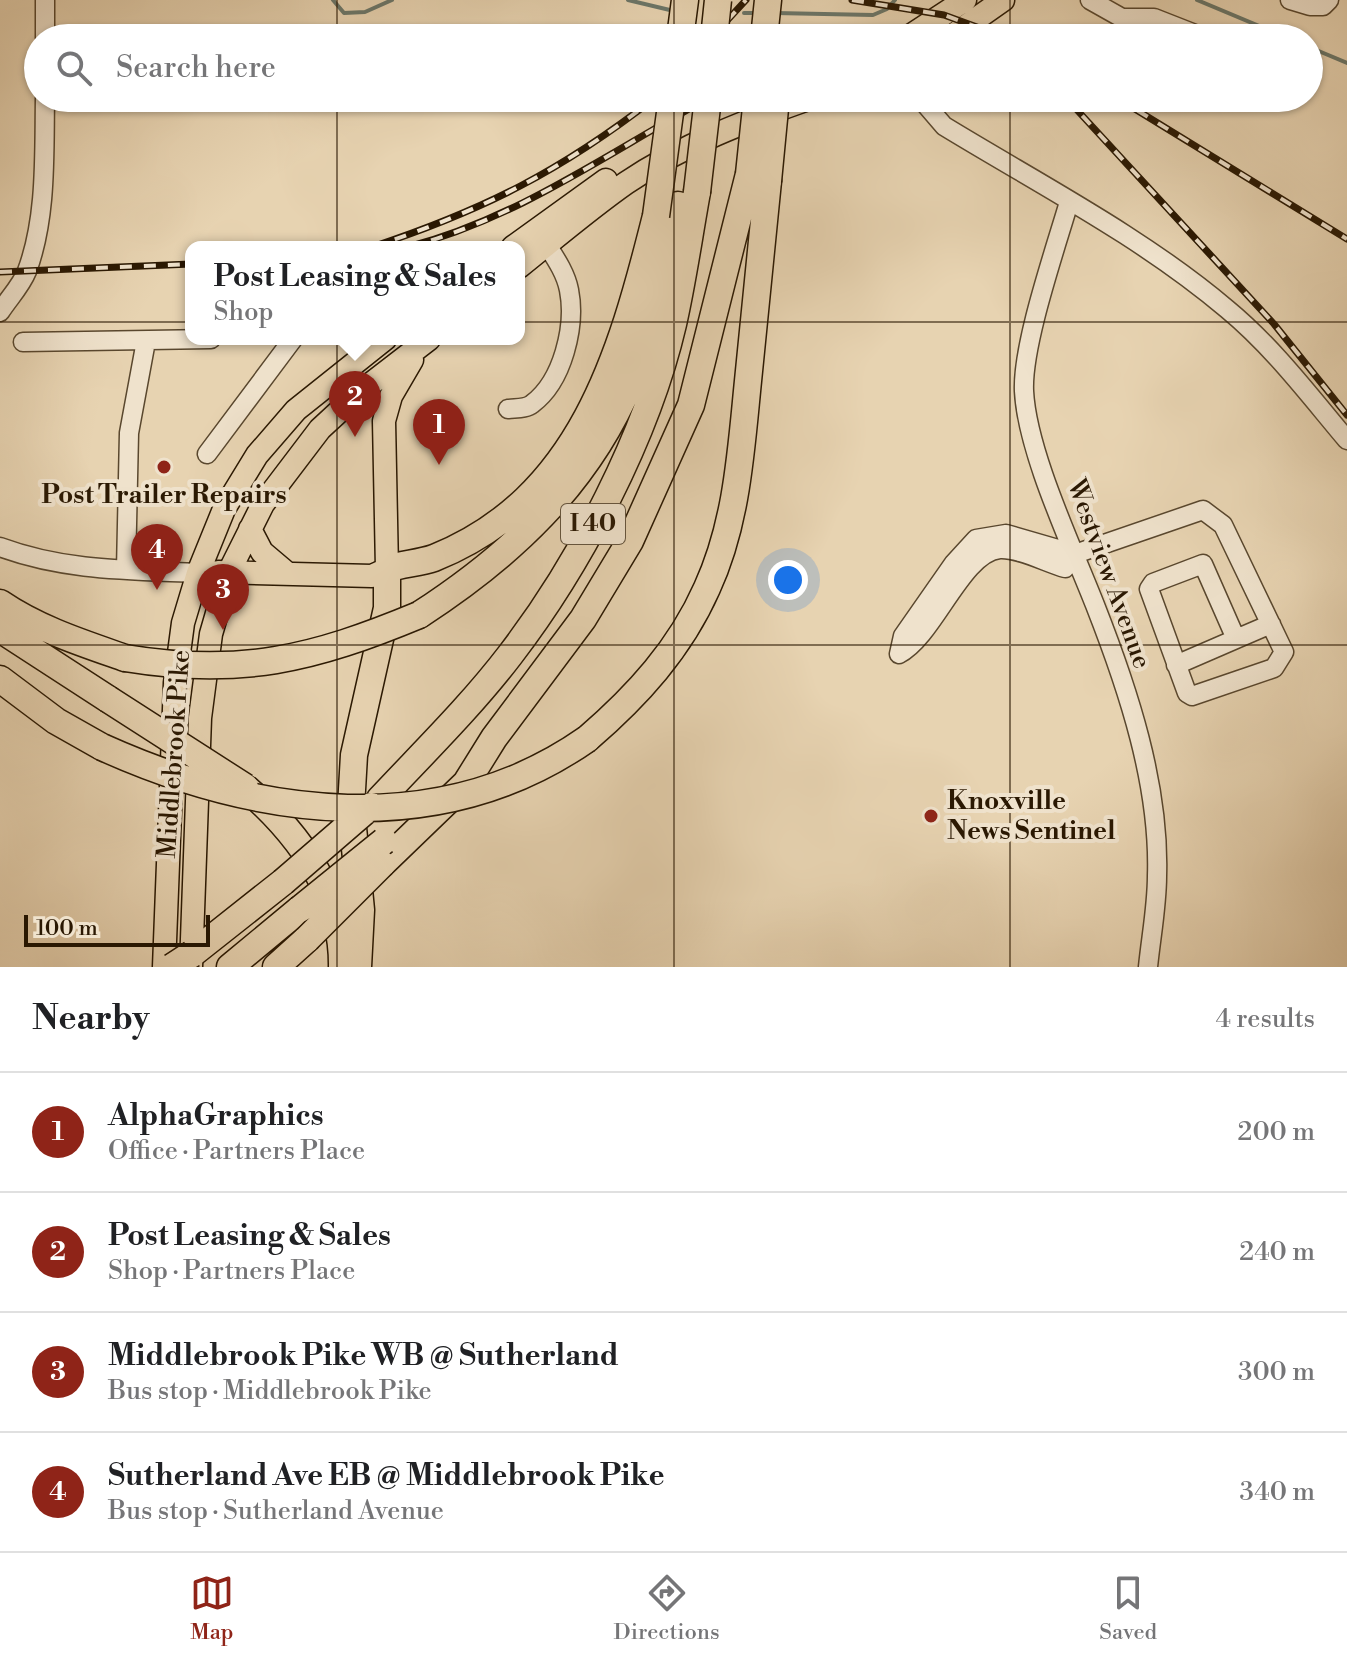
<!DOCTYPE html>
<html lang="en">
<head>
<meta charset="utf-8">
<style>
	:root { --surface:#fff; --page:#f2f2f2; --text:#202124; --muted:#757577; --line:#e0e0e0; --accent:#8f2418 }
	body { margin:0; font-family:"Libre Bodoni",serif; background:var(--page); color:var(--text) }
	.scale { position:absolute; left:24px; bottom:20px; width:186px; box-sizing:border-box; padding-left:8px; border:4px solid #2a1802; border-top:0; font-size:22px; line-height:28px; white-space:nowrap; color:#2a1802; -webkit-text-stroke:6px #efe2cc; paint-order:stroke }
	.you { position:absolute; left:788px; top:580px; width:28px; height:28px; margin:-20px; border:6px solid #fff; border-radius:50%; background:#1a73e8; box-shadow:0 0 0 12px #1a73e833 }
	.badge { display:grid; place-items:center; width:52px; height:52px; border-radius:50%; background:var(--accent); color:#fff; font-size:26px; font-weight:700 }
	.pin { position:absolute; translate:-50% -66px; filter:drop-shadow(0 2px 4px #0008) }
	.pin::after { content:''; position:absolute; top:42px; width:28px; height:24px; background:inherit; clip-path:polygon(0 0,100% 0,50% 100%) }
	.popup { position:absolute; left:185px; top:241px; width:340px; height:104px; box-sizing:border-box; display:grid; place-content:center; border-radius:16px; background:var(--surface); filter:drop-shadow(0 2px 6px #0005); font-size:26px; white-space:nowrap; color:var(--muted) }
	.popup b { font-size:30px; color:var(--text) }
	.popup::after { content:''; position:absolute; left:50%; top:100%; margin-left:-16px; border:16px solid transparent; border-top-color:var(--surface) }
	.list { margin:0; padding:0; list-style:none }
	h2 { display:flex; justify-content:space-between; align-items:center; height:104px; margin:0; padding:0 32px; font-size:34px }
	h2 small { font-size:26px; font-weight:400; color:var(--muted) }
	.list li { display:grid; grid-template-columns:52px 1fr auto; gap:24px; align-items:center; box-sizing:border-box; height:120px; padding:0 32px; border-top:2px solid var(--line) }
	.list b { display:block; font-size:30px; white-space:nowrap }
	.list p { margin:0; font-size:26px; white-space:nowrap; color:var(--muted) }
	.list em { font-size:26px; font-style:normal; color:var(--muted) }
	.icon { flex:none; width:44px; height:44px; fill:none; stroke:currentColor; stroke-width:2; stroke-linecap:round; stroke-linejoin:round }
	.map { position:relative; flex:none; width:1347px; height:967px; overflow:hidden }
	.search { position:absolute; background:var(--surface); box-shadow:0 2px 6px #0004; left:24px; right:24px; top:24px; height:88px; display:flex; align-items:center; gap:20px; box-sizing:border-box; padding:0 28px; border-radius:44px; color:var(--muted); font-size:30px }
	.sheet { height:584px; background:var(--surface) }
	nav { display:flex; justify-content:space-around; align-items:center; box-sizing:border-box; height:112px; border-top:2px solid var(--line); background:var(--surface); font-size:22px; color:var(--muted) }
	nav a { display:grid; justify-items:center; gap:4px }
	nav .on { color:var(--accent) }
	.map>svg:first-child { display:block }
</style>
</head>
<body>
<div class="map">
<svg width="1347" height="967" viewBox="0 0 1347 967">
	<rect width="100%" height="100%" fill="#e7d3b1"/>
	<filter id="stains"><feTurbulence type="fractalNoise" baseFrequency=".0025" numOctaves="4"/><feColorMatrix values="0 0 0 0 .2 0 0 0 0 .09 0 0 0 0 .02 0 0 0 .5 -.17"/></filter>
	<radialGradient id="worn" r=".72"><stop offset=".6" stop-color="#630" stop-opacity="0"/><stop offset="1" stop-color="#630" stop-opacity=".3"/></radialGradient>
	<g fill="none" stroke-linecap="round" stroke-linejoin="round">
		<path stroke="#6b776a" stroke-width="4" d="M333 0 344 13 365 12 392 0
			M628 0 674 11
			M1197 0 1288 38
			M744 13H758
			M775 13 873 15 887 9 895 0
			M1309 47 1347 63"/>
		<defs>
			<path id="minor" d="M45 0V38
				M1090 0 1122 18H1154L1205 38
				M1290 0 1310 6H1323L1329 0
				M920 98 944 126C1039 184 1142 237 1227 309 1273 347 1309 395 1347 440
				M1069 202C1055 250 1022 345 1024 391 1027 452 1072 546 1095 605 1128 689 1160 785 1157 876 1157 906 1151 937 1148 967
				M0 312C9 298 21 286 27 271 47 217 44 154 45 98
				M23 342 211 339
				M508 409C516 408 526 409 532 404 563 381 576 326 569 290 566 274 556 259 547 245
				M207 454 293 339
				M0 547C65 571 129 570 198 573
				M1075 554 1006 534 976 539 954 563 903 636 899 654C934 636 962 552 1000 549 1019 548 1047 563 1065 568L1075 554 1203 510 1223 525 1284 652 1274 668 1192 696 1187 693 1149 589 1153 583 1203 564 1236 639 1271 624
				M126 570 129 433 146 341
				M1176 665 1236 639"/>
			<path id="major" d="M907 38 965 0
				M949 38 1003 0
				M513 247 606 180
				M519 267C554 239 589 209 626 183 682 145 748 120 811 98
				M250 529 262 552 288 574
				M218 572 372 576 387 569 384 421 391 396 412 360
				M164 967 175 683 183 623 198 573 224 509 257 455 296 410 385 339
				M191 967 200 718 211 634 229 572 263 504 320 429 359 393 429 339"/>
			<path id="highway" d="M680 38 685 0
				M764 38 768 0
				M0 603C38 629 82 643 125 658
				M419 615C510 556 587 485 630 383 653 326 664 265 678 205
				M0 629 108 699
				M0 679 56 721 102 747
				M587 739C637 696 680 649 707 588 737 523 741 451 748 381 755 314 761 248 768 181
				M247 789C300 835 343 895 342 967
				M380 799C424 752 471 706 510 655 580 564 647 436 673 324 683 280 689 236 697 192
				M382 864 466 783 494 738 583 619 630 541 691 405 749 174
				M192 954 283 882
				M230 967 300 909
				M276 967 307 939
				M358 967 361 910 351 807 354 755 387 608V569C402 564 420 563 434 558 581 499 621 356 656 216"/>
		</defs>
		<use href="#minor" stroke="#59472e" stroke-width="21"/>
		<use href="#major" stroke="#2a1802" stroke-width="25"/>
		<use href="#highway" stroke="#2a1802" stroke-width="29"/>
		<use href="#minor" stroke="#efe2cc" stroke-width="18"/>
		<use href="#major" stroke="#e7d3b1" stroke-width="22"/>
		<use href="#highway" stroke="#e7d3b1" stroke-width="26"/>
		<defs>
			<path id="rail" d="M852 0 944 15 1007 38
				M711 38 746 0
				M847 38H926
				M1066 98 1274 324 1347 415
				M1117 98 1347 239
				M372 247C484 210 561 171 655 98
				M408 247C519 218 609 152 709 98
				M0 272 191 264"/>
		</defs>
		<use href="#rail" stroke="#2a1802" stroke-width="7"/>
		<use href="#rail" stroke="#efe2cc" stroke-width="4" stroke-dasharray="12" stroke-linecap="butt"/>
		<defs>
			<path id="highway-bridge" d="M714 38 718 0
				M749 174 757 98
				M768 181 776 98
				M697 192 708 98
				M656 216 672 98
				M125 658C240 677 313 659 419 615
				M108 699 245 787
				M102 747C257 817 440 842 587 739
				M283 882 371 806
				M300 909 384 841
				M307 939 382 864
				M172 967 192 954"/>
		</defs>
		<use href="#highway-bridge" stroke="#2a1802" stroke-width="29" stroke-linecap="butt"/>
		<use href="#highway-bridge" stroke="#e7d3b1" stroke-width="26"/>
	</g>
	<path fill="none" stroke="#2a1802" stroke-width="2" stroke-opacity="0.55" d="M337 0V38M674 0V38M1010 0V38M337 98V967M674 98V967M1010 98V967M0 322H1347M0 645H1347"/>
	<g fill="#8f2418" stroke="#efe2cc" stroke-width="3">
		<circle cx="164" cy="467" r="8"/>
		<circle cx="931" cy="816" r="8"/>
	</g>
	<g text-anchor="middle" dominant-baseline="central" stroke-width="8" stroke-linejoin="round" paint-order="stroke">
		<rect fill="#efe2cc" stroke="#65553f" stroke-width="2" x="561" y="504" width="64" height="40" rx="6"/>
		<g font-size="24" font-weight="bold" fill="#2a1802">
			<text x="593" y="524">I 40</text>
		</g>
		<g font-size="26" font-weight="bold" fill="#2a1802" stroke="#efe2cc">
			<text x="164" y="495">Post Trailer Repairs</text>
			<text x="947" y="801" text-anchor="start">Knoxville<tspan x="947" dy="30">News Sentinel</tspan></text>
		</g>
		<g font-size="26" fill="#2a1802" stroke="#efe2cc">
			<text transform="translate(1109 574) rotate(70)">Westview Avenue</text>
			<text transform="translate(174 754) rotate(-86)">Middlebrook Pike</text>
		</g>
	</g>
	<rect width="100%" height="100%" filter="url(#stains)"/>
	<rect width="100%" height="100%" fill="url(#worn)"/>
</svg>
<div class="scale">100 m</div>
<div class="you"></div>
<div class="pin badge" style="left:439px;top:465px">1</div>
<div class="pin badge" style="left:355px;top:437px">2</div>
<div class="popup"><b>Post Leasing &amp; Sales</b>Shop</div>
<div class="pin badge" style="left:223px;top:630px">3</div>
<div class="pin badge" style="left:157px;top:590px">4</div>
<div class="search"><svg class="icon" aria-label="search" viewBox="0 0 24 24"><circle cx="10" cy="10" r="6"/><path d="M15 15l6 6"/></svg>Search here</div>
</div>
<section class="sheet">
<h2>Nearby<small>4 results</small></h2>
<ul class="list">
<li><span class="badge">1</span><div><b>AlphaGraphics</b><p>Office · Partners Place</p></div><em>200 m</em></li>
<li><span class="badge">2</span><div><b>Post Leasing &amp; Sales</b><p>Shop · Partners Place</p></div><em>240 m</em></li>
<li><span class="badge">3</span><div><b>Middlebrook Pike WB @ Sutherland</b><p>Bus stop · Middlebrook Pike</p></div><em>300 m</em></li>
<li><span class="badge">4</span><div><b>Sutherland Ave EB @ Middlebrook Pike</b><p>Bus stop · Sutherland Avenue</p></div><em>340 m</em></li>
</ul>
</section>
<nav>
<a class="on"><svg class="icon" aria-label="map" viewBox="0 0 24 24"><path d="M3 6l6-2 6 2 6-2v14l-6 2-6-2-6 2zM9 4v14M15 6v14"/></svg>Map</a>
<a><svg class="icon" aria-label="directions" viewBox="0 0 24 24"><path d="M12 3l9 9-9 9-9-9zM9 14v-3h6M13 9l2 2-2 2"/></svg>Directions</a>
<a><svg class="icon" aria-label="saved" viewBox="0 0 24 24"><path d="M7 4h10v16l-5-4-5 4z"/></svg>Saved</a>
</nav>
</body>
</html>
